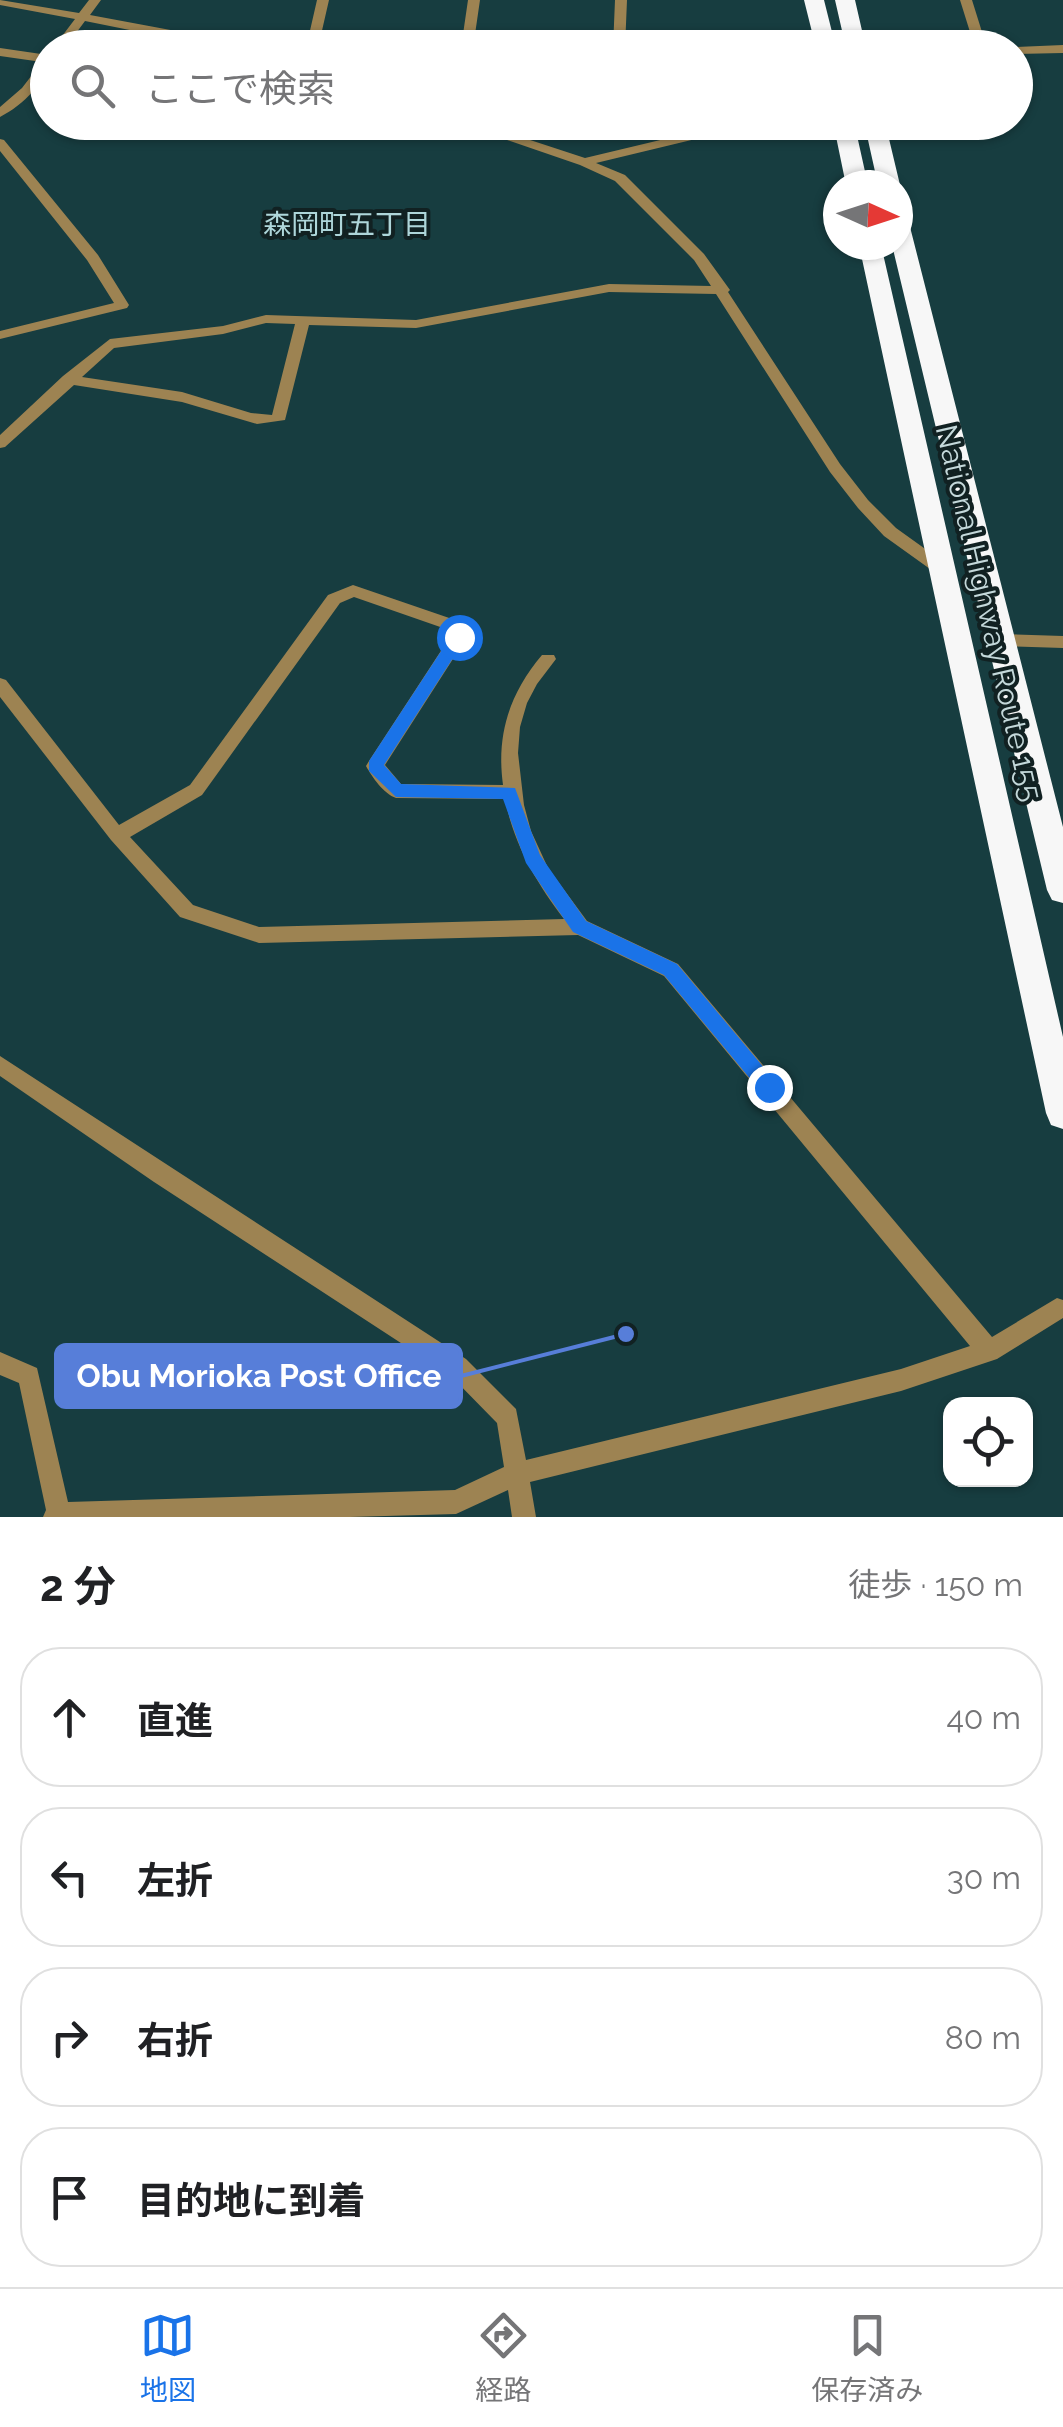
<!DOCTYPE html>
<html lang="ja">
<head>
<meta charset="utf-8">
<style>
	:root { --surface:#fff; --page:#f6f6f6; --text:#202124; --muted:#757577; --line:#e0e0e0; --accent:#1a73e8 }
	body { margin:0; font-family:Raleway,"Noto Sans JP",sans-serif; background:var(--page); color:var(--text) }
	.controls { position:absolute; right:30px; bottom:30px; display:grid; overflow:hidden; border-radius:20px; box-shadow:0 2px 8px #0004 }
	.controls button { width:90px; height:90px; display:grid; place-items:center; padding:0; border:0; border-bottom:2px solid var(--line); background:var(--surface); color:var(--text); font:50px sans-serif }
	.compass { position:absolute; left:823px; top:170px; width:90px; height:90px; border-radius:50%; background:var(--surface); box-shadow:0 2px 8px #0004; rotate:93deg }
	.stop { position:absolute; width:30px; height:30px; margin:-22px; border:8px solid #1a73e8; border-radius:50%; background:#fff }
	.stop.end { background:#1a73e8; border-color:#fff; box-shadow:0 2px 10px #0008 }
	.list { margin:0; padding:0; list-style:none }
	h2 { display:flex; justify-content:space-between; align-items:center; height:130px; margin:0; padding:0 40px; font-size:42px }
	h2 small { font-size:32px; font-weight:400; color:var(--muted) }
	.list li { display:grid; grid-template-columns:65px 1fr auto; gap:30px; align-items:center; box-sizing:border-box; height:140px; margin:0 20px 20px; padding:0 20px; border:2px solid var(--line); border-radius:40px }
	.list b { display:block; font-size:38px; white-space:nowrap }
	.list em { font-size:32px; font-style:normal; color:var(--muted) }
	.icon { flex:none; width:55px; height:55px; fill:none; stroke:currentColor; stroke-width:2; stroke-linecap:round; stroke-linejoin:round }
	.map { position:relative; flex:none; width:1063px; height:1517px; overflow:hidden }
	.search { position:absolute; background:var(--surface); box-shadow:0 2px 8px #0004; left:30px; right:30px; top:30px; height:110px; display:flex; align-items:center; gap:25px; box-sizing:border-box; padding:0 35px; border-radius:55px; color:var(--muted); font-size:38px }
	.sheet { height:770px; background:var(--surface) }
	nav { display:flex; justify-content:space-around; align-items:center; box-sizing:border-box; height:140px; border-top:2px solid var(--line); background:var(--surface); font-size:28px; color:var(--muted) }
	nav a { display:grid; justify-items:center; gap:5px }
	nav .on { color:var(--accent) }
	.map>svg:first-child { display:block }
</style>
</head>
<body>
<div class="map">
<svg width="1063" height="1517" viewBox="0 0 1063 1517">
	<rect width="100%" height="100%" fill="#173d40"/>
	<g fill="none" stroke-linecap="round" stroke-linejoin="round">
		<path fill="#9d8352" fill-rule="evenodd" d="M0 0 79 13 89 0H101L90 15 208 37 238 48H219L85 21 65 48H53L75 19 0 5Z
			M317 0H329L318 48H306Z
			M468 0H480L473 48H461Z
			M615 0H627L625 48H613Z
			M960 0H972L987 48H975Z
			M1063 45V53L1016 54V47Z
			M0 48 48 55C48 82 23 105 0 117V107L22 88 42 62 0 56Z
			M455 122H475L585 158 698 131 697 122H709L708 136 596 163 625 175 704 254 730 290 728 292 840 464 868 500 896 528 949 566 951 570 949 574H937L884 536 858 508 830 472 716 294 609 292 416 328 309 325 285 420 257 424 182 402 74 385 5 447 0 448V435L63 376 110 339 223 326 266 315 416 320 609 284 711 286 694 260 615 181 580 165ZM266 323 295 324 272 415 251 413 182 392 82 377 114 348 223 334Z
			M0 139 4 140 98 255 129 305 127 308 0 339V331L114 303 87 260 0 151Z
			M353 585 458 621 467 637 385 765 401 784 503 785C496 734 510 693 542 655H554L556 659 537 684 527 703 520 727 518 753 524 805 531 831 548 868 587 921 678 964 992 1337 1057 1298 1063 1300V1318L997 1359 901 1391 530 1482 536 1517H512L508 1490 456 1514 350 1517H43L46 1510 19 1383 0 1375V1352L37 1368 68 1502 455 1490 504 1467 497 1423 450 1375 154 1182 0 1076V1056L466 1359 516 1409 526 1460 901 1369 970 1346 664 976 578 935 259 943 180 917 111 840 0 697V678L6 680 119 825 190 785 328 595ZM354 597 446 629 450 637 369 761 366 766C372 777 384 794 396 798L505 799C514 845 536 882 564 919L259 927 193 905 130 837 202 795 340 603Z
			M1001 634 1063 636V648L1001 646 993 640Z"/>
		<path fill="#f7f7f7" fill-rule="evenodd" d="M804 0H824L836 48H816Z
			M835 0H855L866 48H846Z
			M833 122H854L868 185H846Z
			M864 122H885L900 185 898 188 878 185Z
			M898 216 909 223 1063 827V903L1052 900 1047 890 892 245H898Z
			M859 245H881L1063 1037V1129L1051 1125 1046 1113Z"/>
	</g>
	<path fill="#1a73e8" d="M459 631 466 637 464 641 384 765 401 784 515 788 540 855 586 921 677 964 775 1081V1093H762L664 975 573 932 526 863 503 799 396 797 369 771V761L453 633Z"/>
	<g text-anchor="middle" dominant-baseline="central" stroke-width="8" stroke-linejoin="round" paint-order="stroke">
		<g font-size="28" fill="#aed6da" stroke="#112122">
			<text x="347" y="224">森岡町五丁目</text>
		</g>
		<g font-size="30" fill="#c4d8da" stroke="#112122">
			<text transform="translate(989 613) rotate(77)">National Highway Route 155</text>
		</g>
	</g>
	<path fill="none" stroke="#577ed9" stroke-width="4" d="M626 1334L461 1376"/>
	<circle fill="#577ed9" stroke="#112122" stroke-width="4" cx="626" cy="1334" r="10"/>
	<rect fill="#577ed9" stroke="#577ed9" stroke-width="4" x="56" y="1345" width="405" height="62" rx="10"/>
	<g font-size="32" text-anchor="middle" font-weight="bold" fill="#fff">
		<text x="259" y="1387">Obu Morioka Post Office</text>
	</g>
</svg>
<div class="controls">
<button><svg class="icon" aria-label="locate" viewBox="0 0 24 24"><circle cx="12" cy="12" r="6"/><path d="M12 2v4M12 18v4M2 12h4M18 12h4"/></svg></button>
</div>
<svg class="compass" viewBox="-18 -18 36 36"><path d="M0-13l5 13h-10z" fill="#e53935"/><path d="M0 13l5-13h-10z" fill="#757577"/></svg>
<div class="stop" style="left:459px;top:637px"></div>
<div class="stop end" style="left:769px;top:1087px"></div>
<div class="search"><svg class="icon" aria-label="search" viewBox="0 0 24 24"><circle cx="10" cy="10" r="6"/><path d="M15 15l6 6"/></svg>ここで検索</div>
</div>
<section class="sheet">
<h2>2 分<small>徒歩 · 150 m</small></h2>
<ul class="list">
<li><svg class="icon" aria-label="ahead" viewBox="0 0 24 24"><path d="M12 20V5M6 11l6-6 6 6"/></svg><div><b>直進</b></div><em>40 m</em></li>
<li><svg class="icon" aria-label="left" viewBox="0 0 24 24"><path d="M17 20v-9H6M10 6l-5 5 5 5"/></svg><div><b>左折</b></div><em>30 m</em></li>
<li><svg class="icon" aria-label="right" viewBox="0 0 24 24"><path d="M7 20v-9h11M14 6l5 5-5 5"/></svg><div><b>右折</b></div><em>80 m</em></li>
<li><svg class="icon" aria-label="arrive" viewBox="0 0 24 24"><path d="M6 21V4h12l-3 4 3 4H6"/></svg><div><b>目的地に到着</b></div></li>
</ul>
</section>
<nav>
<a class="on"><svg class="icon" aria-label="map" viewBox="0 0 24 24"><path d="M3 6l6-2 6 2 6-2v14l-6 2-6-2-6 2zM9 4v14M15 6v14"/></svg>地図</a>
<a><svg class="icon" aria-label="directions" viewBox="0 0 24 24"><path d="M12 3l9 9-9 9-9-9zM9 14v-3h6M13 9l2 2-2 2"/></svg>経路</a>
<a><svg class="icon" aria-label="saved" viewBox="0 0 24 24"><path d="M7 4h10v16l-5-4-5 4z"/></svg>保存済み</a>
</nav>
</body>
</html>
